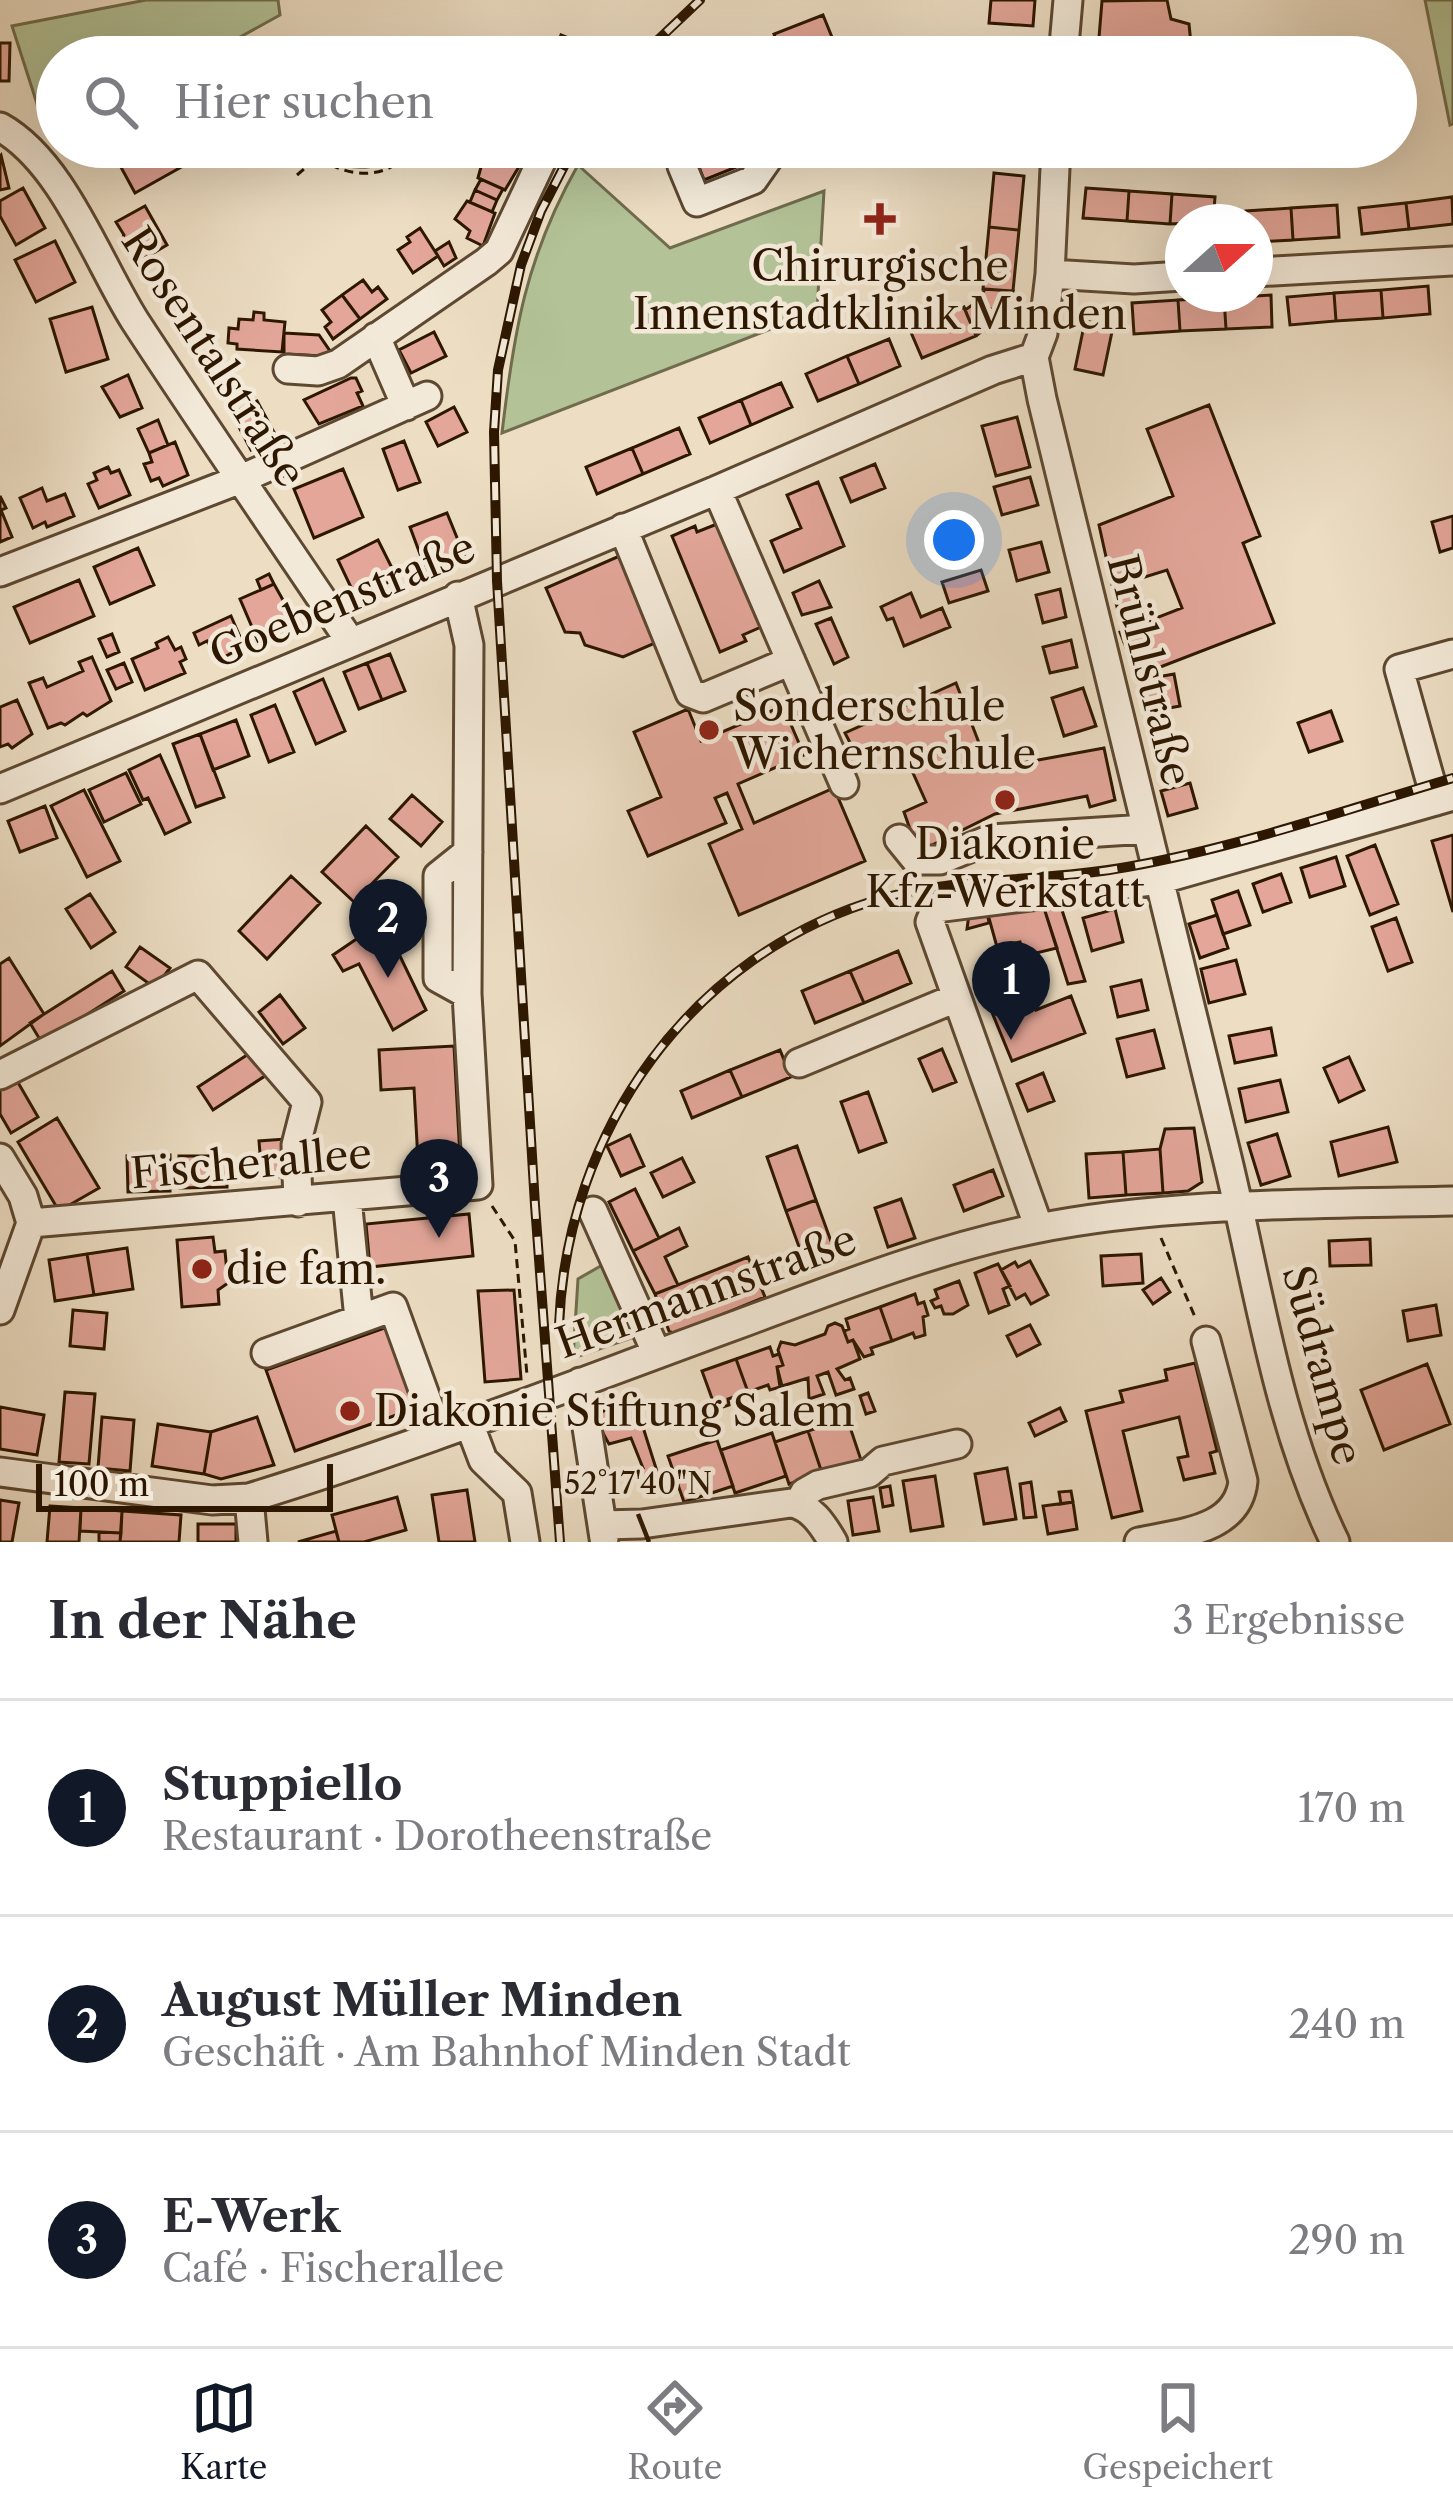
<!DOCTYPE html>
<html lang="de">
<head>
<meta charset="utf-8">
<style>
	:root { --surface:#fff; --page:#f7f7f7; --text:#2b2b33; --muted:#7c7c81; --line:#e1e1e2; --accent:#111827 }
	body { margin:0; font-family:"Libre Caslon Text",serif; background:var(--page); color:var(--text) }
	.compass { position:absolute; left:1165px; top:204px; width:108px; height:108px; border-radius:50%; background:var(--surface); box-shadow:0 12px 48px #0002; rotate:69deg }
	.scale { position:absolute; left:36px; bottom:30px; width:297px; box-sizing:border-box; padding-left:12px; border:6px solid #2d1700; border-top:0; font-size:33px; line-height:42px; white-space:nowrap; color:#2d1700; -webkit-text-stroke:9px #f3e9d8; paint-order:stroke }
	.you { position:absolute; left:954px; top:540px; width:42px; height:42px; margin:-30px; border:9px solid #fff; border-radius:50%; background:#1a73e8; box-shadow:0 0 0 18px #1a73e833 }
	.badge { display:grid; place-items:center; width:78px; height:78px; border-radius:50%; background:var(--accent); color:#fff; font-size:39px; font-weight:700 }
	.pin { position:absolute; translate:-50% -99px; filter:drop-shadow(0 3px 6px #0008) }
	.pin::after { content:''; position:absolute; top:63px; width:42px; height:36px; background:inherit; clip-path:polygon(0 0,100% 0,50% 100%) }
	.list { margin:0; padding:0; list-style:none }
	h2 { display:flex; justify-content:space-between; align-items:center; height:156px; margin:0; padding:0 48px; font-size:51px }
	h2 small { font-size:39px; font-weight:400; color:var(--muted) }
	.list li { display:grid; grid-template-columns:78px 1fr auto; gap:36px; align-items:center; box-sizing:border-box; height:216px; padding:0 48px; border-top:3px solid var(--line) }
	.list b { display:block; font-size:45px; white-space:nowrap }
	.list p { margin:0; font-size:39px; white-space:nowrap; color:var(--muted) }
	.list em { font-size:39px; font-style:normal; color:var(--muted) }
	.icon { flex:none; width:66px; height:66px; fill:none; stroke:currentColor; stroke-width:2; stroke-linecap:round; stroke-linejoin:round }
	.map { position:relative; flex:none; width:1453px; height:1542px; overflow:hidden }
	.search { position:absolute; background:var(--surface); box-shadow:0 12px 48px #0002; left:36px; right:36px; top:36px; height:132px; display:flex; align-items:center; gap:30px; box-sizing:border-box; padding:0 42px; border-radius:66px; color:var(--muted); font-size:45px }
	.sheet { height:804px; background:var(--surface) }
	nav { display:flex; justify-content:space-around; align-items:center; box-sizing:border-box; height:168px; border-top:3px solid var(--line); background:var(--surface); font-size:33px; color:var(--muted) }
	nav a { display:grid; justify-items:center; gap:6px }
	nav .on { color:var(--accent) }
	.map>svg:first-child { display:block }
</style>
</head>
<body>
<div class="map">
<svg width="1453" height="1542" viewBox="0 0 1453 1542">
	<rect width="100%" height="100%" fill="#ecddc3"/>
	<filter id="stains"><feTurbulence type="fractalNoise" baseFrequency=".00167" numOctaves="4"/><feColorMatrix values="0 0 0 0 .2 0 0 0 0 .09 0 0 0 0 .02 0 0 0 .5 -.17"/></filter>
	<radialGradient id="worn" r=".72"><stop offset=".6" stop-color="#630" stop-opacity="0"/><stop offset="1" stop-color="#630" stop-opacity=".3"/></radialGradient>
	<path fill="#b3c297" stroke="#706c4c" stroke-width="3" d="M146 0H278L280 15 204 57H57V137L53 140 39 110 12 26Z
		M1425 0H1453V124L1450 125Z
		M332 147H407C382 169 358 174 327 158Z
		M578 165 670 248 824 191 817 311 502 433C514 330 526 257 578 165Z
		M604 1264 640 1335 573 1358 578 1279Z"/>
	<path fill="#e3a699" stroke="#2d1700" stroke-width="3" d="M991 0H1035L1033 26 989 23Z
		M1167 0 1171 19 1189 24 1191 44 1118 52 1098 50 1102 1Z
		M823 15 840 57H741L777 42 774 34Z
		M561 35 586 45 582 57 553 56Z
		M290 40 300 57H260Z
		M0 43H10L9 81H0Z
		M110 147H217L135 193Z
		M743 147 749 162 704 180 693 151Z
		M507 153 523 160 505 190 478 178 484 156 489 154 503 160Z
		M1 155 9 188 0 190V156Z
		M994 173 1024 176 1019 230 989 227Z
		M481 179 503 189 497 200 475 190Z
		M23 188 45 228 16 245 0 216V201Z
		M1086 188 1129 191 1127 221 1083 218Z
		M475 190 497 200 492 212 470 202Z
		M1129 191 1172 194 1170 224 1127 221Z
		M1172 194 1215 197 1213 222 1170 224Z
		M1452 197 1453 224 1409 229 1406 203Z
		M467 201 495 213 483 246 467 238 470 231 455 219Z
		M1406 203 1409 229 1362 234 1359 208Z
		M1337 205 1339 237 1293 240 1291 208Z
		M145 206 167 245 138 262 122 239 124 235 116 222Z
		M1291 208 1293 240 1255 242V222H1246V211Z
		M989 227 1019 230 1013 291 983 289Z
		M420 228 438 256 413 273 398 250 410 242 407 237Z
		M55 241 75 282 36 302 15 260Z
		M449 242 456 258 444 266 435 251Z
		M363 280 372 292 378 287 387 299 360 319 342 295Z
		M1428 286 1430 314 1383 318 1381 290Z
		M985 289 1013 291 1002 316 978 301Z
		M1381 290 1383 318 1336 321 1334 293Z
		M1334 293 1336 321 1290 325 1287 297Z
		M342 295 360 319 333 339 325 327 331 322 322 310Z
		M1271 295 1272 327 1226 329 1224 298Z
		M1224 298 1226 329 1180 331 1178 300Z
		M1178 300 1180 331 1134 334 1132 303Z
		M978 301 1002 316 976 336 965 310Z
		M92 307 108 359 66 372 50 319Z
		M964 307 976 336 922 358 910 330Z
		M254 312 264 313V320L285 322 282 352 237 349V344L228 343 229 328 238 329 239 319 253 320Z
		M1085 321 1113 327 1103 375 1075 369Z
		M434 332 446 356 411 373 399 350Z
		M284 333 319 335 330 351 323 356 284 354Z
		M889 339 900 366 859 384 847 356Z
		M847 356 859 384 818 401 806 374Z
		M128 375 142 408 120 417 102 387Z
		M351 378H356L362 391 357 393 363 406 319 424 304 400Z
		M781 383 792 407 751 425 741 400Z
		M741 400 751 425 710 443 699 418Z
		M257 401 276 436 251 450 232 414Z
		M1209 405 1260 536 1243 543 1274 623 1137 676 1120 632 1182 608 1167 570 1135 580 1140 602 1117 607 1099 525 1173 496 1147 429Z
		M454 407 467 432 438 446 426 422Z
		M1017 417 1030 467 996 476 982 426Z
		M158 420 168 445 149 453 138 429Z
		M679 428 690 454 643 474 632 448Z
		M404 441 420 482 398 490 383 449Z
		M175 442 188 475 163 486 159 478 151 481 144 464 152 462 149 453Z
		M632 448 643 474 597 494 586 467Z
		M875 464 885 488 851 502 841 478Z
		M108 467 111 473 119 470 130 495 99 508 88 484 97 480 94 473Z
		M343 469 363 517 314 538 294 489Z
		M1030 477 1038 505 1002 515 994 487Z
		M818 482 844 546 784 572 771 541 801 528 787 495Z
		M42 488 47 501 65 494 74 516 47 527 45 522 33 528 20 498Z
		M0 496 6 508 1 510 12 537 0 542Z
		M447 513 464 555 426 570 410 527Z
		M1453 516V548L1440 552 1432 522Z
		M717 524 761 627 743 635 746 641 720 652 672 536 695 526 697 532Z
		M378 540 397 578 356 598 338 560Z
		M1041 542 1049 572 1017 581 1009 550Z
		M138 548 154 585 110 604 94 567Z
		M624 554 662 640 623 657 585 645 580 633 565 632 546 588Z
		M981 570 988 591 949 603 942 582Z
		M269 574 274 584 261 590 257 580Z
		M79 580 94 616 30 643 14 607Z
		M819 581 831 607 802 615 793 593Z
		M274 584 297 625 258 641 240 599Z
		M1060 589 1066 617 1043 623 1036 595Z
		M911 593 921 617 942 608 950 627 904 646 893 618 887 620 881 607Z
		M231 616 244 646 219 660 207 641 199 645 194 633Z
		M831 618 848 657 834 664 816 624Z
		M112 634 119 652 107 657 99 639Z
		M168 637 175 650 181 647 186 659 180 662 185 673 145 690 132 659 158 648 156 643Z
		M1071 640 1077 667 1050 673 1043 647Z
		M390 654 405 691 382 700 367 663Z
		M92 657 111 701 87 716 83 713 65 725 61 723 48 728 29 683 43 678 47 687 83 671 79 662Z
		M124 663 132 682 116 689 107 670Z
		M367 663 382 700 359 709 344 672Z
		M1174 674 1180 706 1147 712 1141 680Z
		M323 679 345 731 316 744 294 692Z
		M956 683 989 769 1104 748 1115 800 1090 807 1087 796 995 814 918 852 904 812 926 802 900 744 859 760 845 733Z
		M1083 688 1096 726 1064 736 1052 698Z
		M17 700 32 734 12 748 8 744 0 747V707Z
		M275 705 294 752 269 762 251 715Z
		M783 706 804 755 738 784 754 823 834 788 865 861 739 915 709 844 742 829 727 793 715 798 726 823 648 856 628 811 661 797 634 732 688 709 701 741Z
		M1331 711 1342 741 1309 752 1298 723Z
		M236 720 249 756 213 770 200 734Z
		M200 734 224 797 196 807 173 744Z
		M160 755 190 822 165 834 148 798 143 800 129 770Z
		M126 773 141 804 104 822 89 790Z
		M1190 783 1197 808 1168 816 1161 791Z
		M84 790 120 861 87 877 51 806Z
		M412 795 442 822 421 846 390 819Z
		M45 806 57 838 20 852 8 821Z
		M366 826 398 857 354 902 322 872Z
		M1453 835V912L1432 841Z
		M1375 845 1398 904 1370 915 1347 856Z
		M1336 857 1345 886 1310 897 1301 868Z
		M1281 874 1291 902 1263 912 1253 884Z
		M291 876 320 903 267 959 239 931Z
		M1238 891 1250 925 1223 934 1212 900Z
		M90 894 115 932 91 948 66 909Z
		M1060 904 1085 981 1068 984 1043 905Z
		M1043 905 1057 948 1024 956 1020 942 997 947 987 911Z
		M1115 909 1123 942 1092 951 1083 918Z
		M987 911 989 923 967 929 969 914Z
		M1217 915 1228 948 1200 958 1189 924Z
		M1396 918 1412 962 1388 971 1372 927Z
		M383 921 426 1010 393 1030 359 964 343 971 333 955Z
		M140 947 170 968 155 988 126 967Z
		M898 951 911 983 864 1003 850 971Z
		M9 958 44 1014 0 1046V964Z
		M1236 960 1245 994 1209 1003 1201 969Z
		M1009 964 1021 997 1030 994 1036 1010 1071 996 1085 1033 1012 1061 977 976Z
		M112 971 124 991 42 1043 30 1023Z
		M850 971 864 1003 815 1023 802 991Z
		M1141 980 1148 1010 1118 1017 1111 987Z
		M280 995 305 1028 283 1044 259 1012Z
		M1271 1028 1276 1055 1235 1063 1229 1036Z
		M1154 1030 1164 1068 1127 1077 1117 1039Z
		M454 1046 461 1176 419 1179 414 1088 381 1090 379 1050Z
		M942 1049 956 1082 933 1091 919 1059Z
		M780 1050 791 1077 742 1097 730 1070Z
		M253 1051 268 1074 213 1110 198 1087Z
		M1349 1057 1364 1090 1339 1102 1324 1068Z
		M730 1070 742 1097 692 1118 681 1091Z
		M1043 1073 1054 1101 1028 1111 1017 1084Z
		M16 1079 38 1117 11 1133 0 1114V1089Z
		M1280 1080 1288 1112 1246 1122 1239 1089Z
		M868 1092 886 1142 859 1152 841 1102Z
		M57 1118 99 1188 59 1211 18 1142Z
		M1388 1127 1397 1162 1339 1176 1331 1142Z
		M1194 1128 1202 1182 1188 1191 1163 1193 1160 1149 1165 1129Z
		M1277 1134 1290 1176 1261 1185 1248 1143Z
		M630 1135 644 1166 621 1176 607 1146Z
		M285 1139 288 1176 262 1178 259 1141Z
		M797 1146 816 1200 786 1211 767 1157Z
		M1160 1149 1163 1193 1126 1195 1123 1152Z
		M1123 1152 1126 1195 1089 1198 1086 1154Z
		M170 1155V1191L128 1192 127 1156Z
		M179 1156H227V1187L180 1188Z
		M682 1158 694 1182 663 1197 651 1173Z
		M993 1170 1003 1196 964 1211 954 1185Z
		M635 1189 659 1238 633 1251 609 1202Z
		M901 1199 915 1238 888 1247 875 1208Z
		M816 1200 836 1255 806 1266 786 1211Z
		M469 1214 473 1256 370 1267 366 1224Z
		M679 1228 687 1246 665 1257 678 1285 655 1294 633 1251Z
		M213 1237 215 1252 225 1251 228 1283 218 1290 219 1304 182 1307 177 1240Z
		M1370 1239 1371 1265 1330 1266 1329 1241Z
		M127 1248 133 1289 94 1295 87 1254Z
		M87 1254 94 1295 55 1301 49 1260Z
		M1141 1254 1143 1283 1103 1286 1101 1256Z
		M748 1257 765 1297 675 1334 669 1331 655 1294Z
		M1030 1261 1048 1295 1031 1304 1025 1294 1016 1299 1001 1270 1015 1262 1018 1267Z
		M998 1264 1010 1286 1003 1289 1009 1305 989 1313 975 1273Z
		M1161 1278 1170 1292 1153 1304 1143 1290Z
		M959 1281 968 1305 953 1314H944L941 1306 935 1308 931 1301 938 1298 935 1290Z
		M514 1290 521 1379 485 1382 478 1291Z
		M915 1294 918 1304 924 1302 928 1315 923 1317 925 1335 915 1338 913 1333 892 1341 880 1307Z
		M1436 1305 1441 1335 1408 1341 1403 1311Z
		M880 1307 892 1341 871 1348 873 1354 864 1357 853 1340 848 1342 844 1331 849 1329 846 1319Z
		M73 1310 107 1313 104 1349 70 1346Z
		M835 1323 842 1326 848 1342 853 1340 860 1359 837 1369 845 1380 850 1378 854 1389 836 1395 828 1372 817 1376 824 1394 809 1399 808 1378 782 1386 777 1367 783 1365 778 1350 781 1342 795 1345 825 1334 828 1326Z
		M1030 1325 1040 1344 1017 1356 1007 1336Z
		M390 1326 419 1407 295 1451 266 1370Z
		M770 1347 773 1356 779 1354 783 1365 777 1367 780 1387 770 1390 768 1385 748 1392 736 1359Z
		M736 1359 748 1392 728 1399 729 1405 720 1408 718 1403 714 1404 702 1371Z
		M1195 1363 1217 1451 1210 1453 1215 1473 1184 1480 1178 1458 1188 1456 1179 1417 1123 1431 1142 1511 1112 1518 1086 1411 1123 1402 1120 1391 1167 1380 1165 1370Z
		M1427 1364 1450 1424 1384 1450 1361 1390Z
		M65 1392 95 1394 89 1464 59 1462Z
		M868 1393 875 1411 866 1414 860 1396Z
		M635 1402 661 1484 646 1489 640 1469 643 1468 631 1438 609 1444 599 1426 603 1424 600 1412Z
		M0 1407 44 1415 37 1455 0 1449Z
		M1060 1408 1066 1421 1035 1436 1029 1423Z
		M102 1417 134 1420 130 1471 98 1468Z
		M257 1417 274 1465 221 1479 204 1474 211 1432Z
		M847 1418 861 1460 822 1473 808 1431Z
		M158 1424 211 1432 204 1474 152 1466Z
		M808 1431 822 1473 789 1484 775 1442Z
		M772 1433 786 1476 735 1493 721 1450Z
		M717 1440 733 1486 684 1502 668 1456Z
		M1007 1468 1016 1519 984 1524 975 1474Z
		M935 1476 943 1526 911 1531 903 1481Z
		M1031 1482 1036 1517 1024 1518 1020 1484Z
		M890 1486 893 1505 883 1507 880 1488Z
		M467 1490 475 1542H439L432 1495Z
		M1071 1491 1073 1502 1061 1504 1059 1492Z
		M397 1497 406 1530 364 1542H339L332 1515Z
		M873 1497 879 1531 853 1535 848 1501Z
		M0 1500 19 1503 12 1542H0Z
		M1073 1502 1077 1529 1048 1534 1043 1506Z
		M50 1506 81 1508 79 1542H47Z
		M81 1508 122 1511 121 1533 80 1531Z
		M122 1511 181 1515 179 1542H120Z
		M198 1524H236V1542H198Z
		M336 1531 339 1542H298Z
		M99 1532 121 1533 120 1542H99Z"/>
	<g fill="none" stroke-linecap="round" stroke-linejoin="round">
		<defs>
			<path id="minor" d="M1063 57 1068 0
				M1185 57 1222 53
				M0 127C63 162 97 261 135 321 205 428 278 534 350 641
				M1056 147 1050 274 1043 333 1034 357 1042 399C1103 649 1164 899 1225 1149 1258 1282 1275 1418 1335 1542
				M682 166 697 202 753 180 776 147
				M1255 272 1453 261
				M1050 274 1134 279 1183 276
				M376 337 406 406
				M288 369 318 371 338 364 486 262 499 251 548 147
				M717 490 844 784
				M623 528 690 693 703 698 791 661
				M0 572 241 479 427 396
				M0 789 717 490 993 370 1034 357
				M1436 801 1399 669 1453 654
				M899 839 916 860H940L991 839 1146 829
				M467 994 438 978V876L468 852
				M799 1063 956 998
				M0 1075 198 975 307 1102 296 1145 298 1202
				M0 1158 23 1196 31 1223 0 1310
				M347 1198 359 1319
				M593 1211 657 1354
				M31 1223 478 1185 467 994 469 645 458 596
				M1039 1228 930 922 936 908 1159 880 1453 796
				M266 1353 393 1307 439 1434
				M580 1382 604 1538
				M469 1423 483 1460 517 1493 525 1542
				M0 1472 212 1500 249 1498C415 1447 577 1383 739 1324 837 1288 932 1250 1034 1229 1165 1202 1320 1204 1453 1201
				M249 1498 253 1542
				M800 1504 804 1493 818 1485 869 1473 883 1461 957 1444
				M602 1525 642 1524 791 1503C811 1506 823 1525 833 1542
				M1139 1542C1179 1533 1238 1531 1243 1481L1206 1341"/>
		</defs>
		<use href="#minor" stroke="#5d4831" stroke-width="33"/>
		<path stroke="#2d1700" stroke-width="3" stroke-dasharray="9 6" stroke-linecap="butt" d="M324 57C350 42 375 41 401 57
			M317 158C354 179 386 181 416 147
			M297 175 317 158 323 147
			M492 1206 515 1241 527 1375
			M1161 1238 1195 1317"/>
		<use href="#minor" stroke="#f3e9d8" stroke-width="27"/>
		<defs>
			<path id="rail" d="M640 57 700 0
				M559 1326C566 1131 691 953 883 898 963 876 1047 882 1127 867 1239 847 1345 810 1453 778
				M560 1542 535 1205 497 581 494 432 498 370 521 265 541 211 574 147"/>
		</defs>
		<use href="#rail" stroke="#2d1700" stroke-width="10"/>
		<use href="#rail" stroke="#f3e9d8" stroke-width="6" stroke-dasharray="18" stroke-linecap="butt"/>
	</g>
	<path fill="none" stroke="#2d1700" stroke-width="4.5" d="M638 1514 649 1542"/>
	<g fill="#8f2418" stroke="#f3e9d8" stroke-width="4.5">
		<path d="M874 201h12v12h12v12h-12v12h-12v-12h-12v-12h12z"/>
		<circle cx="709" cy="730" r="12"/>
		<circle cx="1005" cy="800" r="12"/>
		<circle cx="202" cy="1269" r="12"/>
		<circle cx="350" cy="1411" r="12"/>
	</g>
	<g text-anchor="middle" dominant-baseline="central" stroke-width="9" stroke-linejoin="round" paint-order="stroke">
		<g font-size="42" fill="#2d1700" stroke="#f3e9d8" text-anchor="start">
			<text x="880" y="266" text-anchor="middle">Chirurgische<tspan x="880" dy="48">Innenstadtklinik Minden</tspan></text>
			<text x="733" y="706">Sonderschule<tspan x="733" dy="48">Wichernschule</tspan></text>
			<text x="1005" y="844" text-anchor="middle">Diakonie<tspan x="1005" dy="48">Kfz-Werkstatt</tspan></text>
			<text x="226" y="1269">die fam.</text>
			<text x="374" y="1411">Diakonie Stiftung Salem</text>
		</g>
		<g font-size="42" fill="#2d1700" stroke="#f3e9d8">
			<text transform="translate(214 357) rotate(57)">Rosentalstraße</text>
			<text transform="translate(342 600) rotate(-23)">Goebenstraße</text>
			<text transform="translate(1150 670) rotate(76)">Brühlstraße</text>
			<text transform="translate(251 1163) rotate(-5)">Fischerallee</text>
			<text transform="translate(706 1291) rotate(-20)">Hermannstraße</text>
			<text transform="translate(1323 1365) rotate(75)">Südrampe</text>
		</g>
	</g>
	<g font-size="30" text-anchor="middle" fill="#2d1700" stroke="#f3e9d8" stroke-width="9" stroke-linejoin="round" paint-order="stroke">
		<text x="638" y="1494">52°17'40"N</text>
	</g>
	<rect width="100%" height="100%" filter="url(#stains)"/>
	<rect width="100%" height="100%" fill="url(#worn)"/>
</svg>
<svg class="compass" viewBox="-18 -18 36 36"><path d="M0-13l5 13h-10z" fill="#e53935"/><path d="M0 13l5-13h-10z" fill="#7c7c81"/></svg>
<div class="scale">100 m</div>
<div class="you"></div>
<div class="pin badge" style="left:1011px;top:1040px">1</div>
<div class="pin badge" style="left:388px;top:978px">2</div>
<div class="pin badge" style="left:439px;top:1238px">3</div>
<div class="search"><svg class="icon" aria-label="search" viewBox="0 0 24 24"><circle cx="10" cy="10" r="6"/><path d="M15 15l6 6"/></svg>Hier suchen</div>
</div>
<section class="sheet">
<h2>In der Nähe<small>3 Ergebnisse</small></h2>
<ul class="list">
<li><span class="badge">1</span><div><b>Stuppiello</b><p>Restaurant · Dorotheenstraße</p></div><em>170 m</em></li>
<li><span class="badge">2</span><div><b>August Müller Minden</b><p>Geschäft · Am Bahnhof Minden Stadt</p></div><em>240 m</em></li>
<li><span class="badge">3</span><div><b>E-Werk</b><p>Café · Fischerallee</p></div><em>290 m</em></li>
</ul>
</section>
<nav>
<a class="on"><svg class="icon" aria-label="map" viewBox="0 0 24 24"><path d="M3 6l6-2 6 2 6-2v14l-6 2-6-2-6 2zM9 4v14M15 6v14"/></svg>Karte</a>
<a><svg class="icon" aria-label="directions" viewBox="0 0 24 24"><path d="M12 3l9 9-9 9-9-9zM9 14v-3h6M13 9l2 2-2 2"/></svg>Route</a>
<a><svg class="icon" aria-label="saved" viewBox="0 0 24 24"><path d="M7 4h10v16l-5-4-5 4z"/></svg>Gespeichert</a>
</nav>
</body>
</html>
